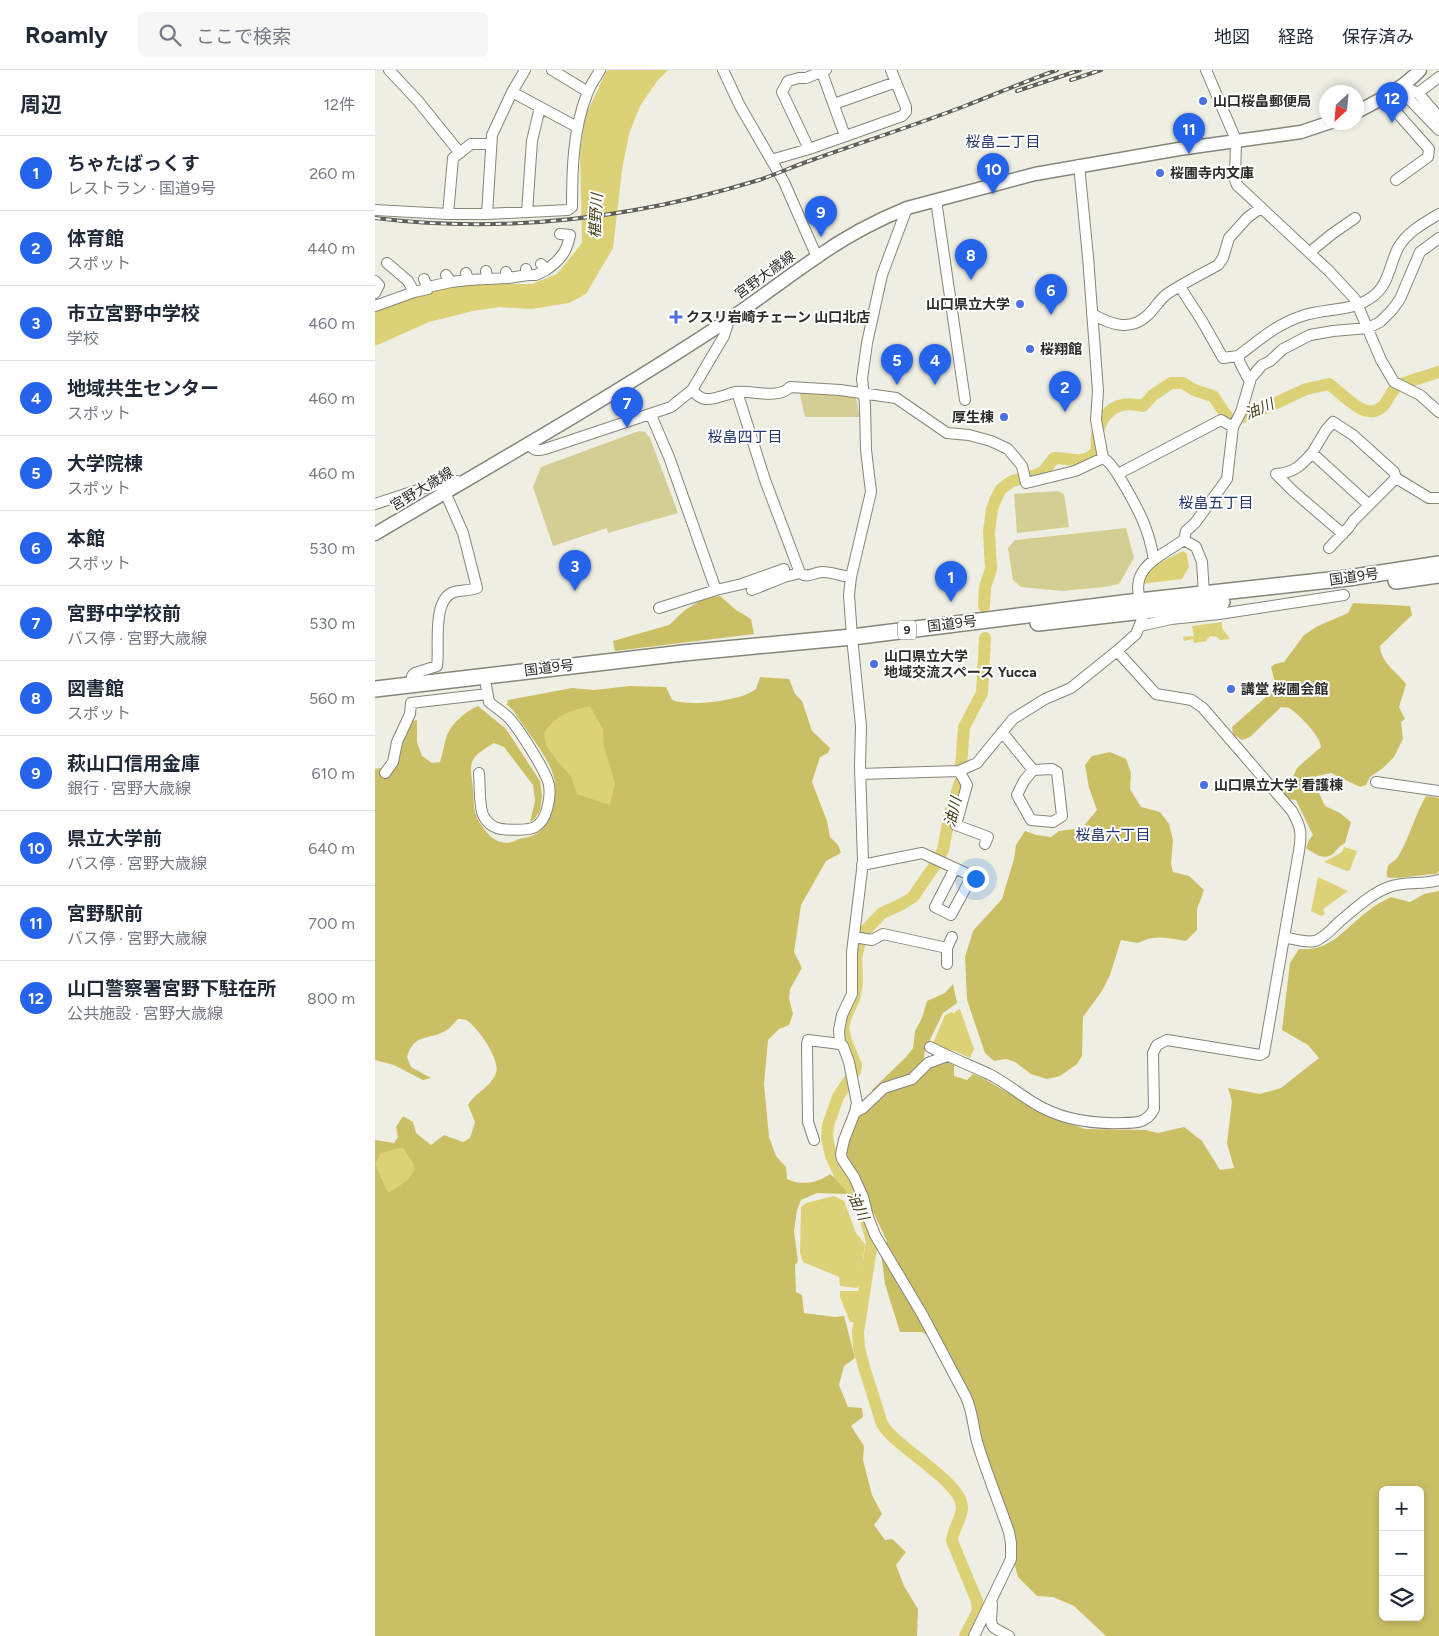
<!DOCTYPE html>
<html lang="ja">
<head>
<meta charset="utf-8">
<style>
	:root { --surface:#fff; --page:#f6f6f7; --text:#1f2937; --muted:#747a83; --line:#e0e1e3; --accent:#2563eb }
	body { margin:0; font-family:Figtree,"Noto Sans JP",sans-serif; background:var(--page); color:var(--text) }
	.controls { position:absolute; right:15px; bottom:15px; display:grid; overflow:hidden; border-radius:8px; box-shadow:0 2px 8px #0003 }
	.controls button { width:45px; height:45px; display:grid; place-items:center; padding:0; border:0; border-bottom:1px solid var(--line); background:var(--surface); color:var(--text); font:25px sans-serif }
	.compass { position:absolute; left:944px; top:15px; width:45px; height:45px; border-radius:50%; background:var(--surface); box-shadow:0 2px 8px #0003; rotate:206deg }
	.you { position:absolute; left:600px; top:808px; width:18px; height:18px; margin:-12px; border:4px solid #fff; border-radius:50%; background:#1a73e8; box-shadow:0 0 0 8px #1a73e833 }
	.badge { display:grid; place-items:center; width:32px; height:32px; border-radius:50%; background:var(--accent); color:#fff; font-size:16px; font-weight:700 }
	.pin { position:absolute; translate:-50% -41px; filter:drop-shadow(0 1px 2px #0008) }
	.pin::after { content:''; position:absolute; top:26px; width:18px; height:15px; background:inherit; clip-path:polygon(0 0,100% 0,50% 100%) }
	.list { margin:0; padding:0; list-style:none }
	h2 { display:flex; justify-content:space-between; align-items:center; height:65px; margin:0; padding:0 20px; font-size:21px }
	h2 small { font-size:16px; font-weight:400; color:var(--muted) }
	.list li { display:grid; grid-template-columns:32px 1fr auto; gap:15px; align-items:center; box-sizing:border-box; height:75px; padding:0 20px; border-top:1px solid var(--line) }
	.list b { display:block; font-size:19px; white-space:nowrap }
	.list p { margin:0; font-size:16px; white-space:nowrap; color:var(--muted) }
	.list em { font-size:16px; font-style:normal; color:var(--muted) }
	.icon { flex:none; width:28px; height:28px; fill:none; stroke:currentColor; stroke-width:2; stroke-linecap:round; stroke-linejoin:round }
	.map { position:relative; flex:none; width:1064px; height:1566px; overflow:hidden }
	header { display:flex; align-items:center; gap:30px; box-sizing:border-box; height:70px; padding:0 25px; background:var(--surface); border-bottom:1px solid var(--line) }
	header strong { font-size:24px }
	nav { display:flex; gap:28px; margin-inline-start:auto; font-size:18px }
	.search { width:350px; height:45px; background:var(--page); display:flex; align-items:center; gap:12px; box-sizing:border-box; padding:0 18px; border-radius:8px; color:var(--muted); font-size:19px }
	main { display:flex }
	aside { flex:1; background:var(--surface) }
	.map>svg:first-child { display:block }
</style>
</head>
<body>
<header>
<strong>Roamly</strong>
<div class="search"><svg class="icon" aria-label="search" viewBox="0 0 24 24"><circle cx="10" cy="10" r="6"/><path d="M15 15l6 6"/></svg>ここで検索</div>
<nav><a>地図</a><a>経路</a><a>保存済み</a></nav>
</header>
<main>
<aside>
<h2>周辺<small>12件</small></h2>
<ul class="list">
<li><span class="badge">1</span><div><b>ちゃたばっくす</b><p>レストラン · 国道9号</p></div><em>260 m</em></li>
<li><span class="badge">2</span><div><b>体育館</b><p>スポット</p></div><em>440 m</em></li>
<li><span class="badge">3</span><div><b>市立宮野中学校</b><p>学校</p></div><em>460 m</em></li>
<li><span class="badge">4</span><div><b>地域共生センター</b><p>スポット</p></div><em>460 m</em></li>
<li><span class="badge">5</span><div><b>大学院棟</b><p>スポット</p></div><em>460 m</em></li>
<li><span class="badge">6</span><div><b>本館</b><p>スポット</p></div><em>530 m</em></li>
<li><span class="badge">7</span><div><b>宮野中学校前</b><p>バス停 · 宮野大歳線</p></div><em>530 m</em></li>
<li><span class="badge">8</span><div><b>図書館</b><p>スポット</p></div><em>560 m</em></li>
<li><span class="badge">9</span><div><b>萩山口信用金庫</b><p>銀行 · 宮野大歳線</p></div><em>610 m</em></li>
<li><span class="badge">10</span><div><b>県立大学前</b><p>バス停 · 宮野大歳線</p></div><em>640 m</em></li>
<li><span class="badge">11</span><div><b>宮野駅前</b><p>バス停 · 宮野大歳線</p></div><em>700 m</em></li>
<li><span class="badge">12</span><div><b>山口警察署宮野下駐在所</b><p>公共施設 · 宮野大歳線</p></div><em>800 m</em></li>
</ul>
</aside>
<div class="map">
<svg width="1064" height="1566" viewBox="0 0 1064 1566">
	<rect width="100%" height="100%" fill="#efeee2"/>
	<path fill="#d4cd94" d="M424 320 468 323 481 328 485 347H430Z
		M264 361 270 362 275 368 303 443 233 463 232 458 178 476 158 417 166 397Z
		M683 421 689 424 694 457 642 463 639 424Z
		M751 458 759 488 744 514 729 517 687 521 646 517 638 510 633 478 640 470Z"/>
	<path fill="#cbbf65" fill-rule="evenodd" d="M345 526 361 540 376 549 379 564 240 581 238 571 294 555 310 540 330 528Z
		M978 533 1035 536 1037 545 1005 576C1006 593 1021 601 1031 614L1024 637 1030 649 1026 652 1028 669 1019 687 1008 698 995 707 991 715 985 717 956 703 938 707 936 712 943 721 950 736 965 743 976 752 970 773C964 776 962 780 958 784 948 791 939 783 931 778L934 770 938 765 921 730C913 730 910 727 906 719L917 709 922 698 946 677C946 667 923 643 914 638 912 637 909 638 906 637L875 667 867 670 858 664 857 657 899 620 900 613 896 597 900 594 909 592 929 565 943 556 973 543Z
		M385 607 414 609 420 624 427 631 437 661 455 678 453 683 445 687 437 712 452 751 455 767 463 775 466 783 451 791 426 835 419 882 427 898 415 919 414 928 418 944 414 955 404 959 393 970 389 1014 394 1067 401 1086 411 1097 412 1109C426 1116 443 1113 455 1104L464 1111 474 1124 442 1123 426 1130 422 1140 419 1161 423 1191 420 1195 421 1222 427 1225 429 1243 460 1247 469 1246 480 1288 469 1296 464 1315 473 1337 487 1338 488 1347 476 1356 489 1376 488 1390 497 1425 507 1444 499 1455 510 1470 517 1469 531 1482 521 1495 529 1516 543 1539 542 1566H0V1070L19 1073 23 1067 21 1057 28 1046 38 1052 41 1063 56 1075 69 1065 88 1072 95 1068 100 1052 93 1035C100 1023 116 1017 121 1003 126 990 102 956 91 950 89 949 86 949 83 949 80 952 76 957 72 960 55 971 39 962 32 987L36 997 56 1008 48 1010 19 995 0 990V699C26 696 27 671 36 651L42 650V672L47 686 57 693 65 692C68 683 69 674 72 665 77 653 91 641 103 636L131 659 165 711 167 726 165 740 159 750 155 752 160 731 158 715 129 677 119 673C94 688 94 690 98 718 99 727 98 737 101 745 104 754 116 770 126 772 133 774 138 772 144 769 152 767 158 767 165 761 177 750 183 724 179 708 174 686 150 660 138 640L132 635 133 630 197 618 219 620 255 616 291 617 297 630C313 636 347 632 363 627 370 626 376 622 381 619Z
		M735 682 751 689 756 703 755 719 766 737 785 742 794 754 798 770 796 794 798 802 814 806 829 820 822 839V860L811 871C793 868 779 864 763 873L746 870 735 905 727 921 708 947 707 986 702 994 685 1006 672 1009 656 1004 640 992 631 989 619 991 610 983 592 930 590 887 598 861 627 829 639 789 641 775 650 761 661 765 676 767 684 761 707 758 722 740 714 718 710 695 717 686Z
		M1051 726 1064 728V800L1062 804C1049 804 1021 810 1012 807 1011 789 1018 796 1024 785 1035 766 1040 745 1051 726Z
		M1064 821V1566H731L699 1536 678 1527 662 1526 643 1507 639 1493 640 1466 609 1379 600 1335 569 1276 547 1262H525L510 1214 506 1183 512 1171C505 1157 499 1142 490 1129 479 1112 466 1105 459 1084L470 1081 484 1043 500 1033 497 1020 531 987 538 978 540 961 547 948 552 931 570 923 578 914 582 933 568 943 550 980 548 993 556 997 571 992 579 995V1006L592 1010 598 1004 610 1009 672 1046 710 1059 770 1060 783 1063 809 1057 827 1071 845 1100 859 1098 852 1073 857 1031 853 1018 885 1024 906 1018 944 988 933 975 907 960 915 893 924 879C956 882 969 859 993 841 1000 835 1008 831 1016 827L1035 832 1049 824ZM1008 1420H1045V1547H1008Z"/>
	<path fill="#ddd177" d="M232 0H293L283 10 265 36 254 64 247 100 238 178 211 224 194 233 156 239 125 237 98 241 54 252 0 276V242L30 230 68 219 102 214H157L182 204 207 173 205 82 210 47Z
		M808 481 812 484 814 497 807 509 766 514 770 503 784 493Z
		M847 552V558L855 569 845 570 842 567 835 566 831 571 819 573 818 569 809 571 808 567 819 566 817 556Z
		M215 636 228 659 229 677 240 713 235 735 202 724 196 706 182 691 171 675 169 663C182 644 194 641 215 636Z
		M969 777 982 781 975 800 972 801 949 792 967 782Z
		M943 807 973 821 948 839 950 844 946 846 936 841Z
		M585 939 599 979 595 988 578 980 576 983 558 973 570 945 577 942 579 944 581 941Z
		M25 1078H28L38 1093 39 1100 33 1110 13 1123 0 1094 6 1083Z
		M459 1126 469 1131 481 1163 490 1174 485 1216 482 1218 465 1216 464 1207 428 1192 425 1183 426 1137 431 1133Z
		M465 1221H484L480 1252H475L465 1227Z"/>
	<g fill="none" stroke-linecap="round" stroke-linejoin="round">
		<path stroke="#ddd177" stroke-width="12" d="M609 536 610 517 616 499 614 462 617 439 620 431 626 419 637 411 661 405 669 401 679 388C692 387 704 395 717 386 724 381 721 373 722 365 728 340 743 330 768 336L778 325 796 313H808L819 320 838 326 853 348 858 350 884 341 931 319 954 314C967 323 990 352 1007 337 1013 332 1016 320 1023 316 1032 311 1053 306 1064 302
			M586 697 589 657 607 623 610 568
			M585 712 575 743 568 780 560 795 538 827 525 835 507 843 489 862 485 871 481 888 482 913 479 929 471 946 468 958 471 971 481 995 480 1001 463 1027 453 1055 452 1068 456 1086 465 1105 481 1123 489 1142 497 1172 483 1262 484 1278 489 1297 507 1354C521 1378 588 1412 587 1438 586 1450 578 1459 577 1471L602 1531 603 1541 590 1566"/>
		<defs>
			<path id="minor" d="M14 0 43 31 85 83
				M177 0 213 22
				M348 0 365 36 409 112 442 187
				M446 0 470 66
				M831 0 861 70 860 110 862 115 954 201 980 229 1006 290 1019 312 1045 325 1064 342
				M1028 16 1035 30 1064 60
				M1028 16 1043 23 1064 47
				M137 22 202 57
				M1043 23 1064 7
				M1009 28 1054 79 1053 87 1021 110
				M459 34 521 12
				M434 79 407 22 413 11 424 8H431L451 0
				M396 90 434 79 527 46 531 42V37L516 0
				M704 95 713 187 723 321 721 350 728 388
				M561 130 590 330
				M532 138 507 205 492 273 487 309 490 335 491 380 496 422 476 507 474 525 477 567 486 656 485 696 488 792 477 882V924L467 945 464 960 465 974 468 976 474 992 482 1033 480 1042 469 1070 466 1084 467 1089 479 1107 488 1127 493 1147 500 1165 547 1244 591 1327C598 1342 598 1359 603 1375 612 1404 624 1433 634 1462L636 1473V1489L599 1566
				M0 140 73 144H112L193 140 197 137C197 99 198 60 212 24 215 15 221 8 225 0
				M152 142 157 71 165 37
				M73 144 78 88 96 74H116
				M112 144 117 65 137 22 150 0
				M935 182 957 164 980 148
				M171 200C185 190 192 182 195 165L185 164
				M153 205H161L171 200 166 194
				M133 208 153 205 151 199
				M112 209 133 208 131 202
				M93 210 112 209 111 201
				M0 211 4 215 0 223
				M76 212 93 210 91 203
				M53 217 76 212 71 205
				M805 217 827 251 848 288 863 286
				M39 222 53 219 49 209
				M0 236 39 222 33 211 12 193
				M717 244C737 255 756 262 774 244 780 238 785 229 792 224 808 213 827 204 843 195L848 188 854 168 873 147 886 138
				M875 312 865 293 863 286C884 270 902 254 927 246 950 238 977 242 997 227 1014 215 1014 196 1023 178 1032 162 1049 153 1064 144
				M317 320C321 324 324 328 330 329 341 330 351 324 361 322 377 320 403 330 415 317L465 320 521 328 572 363 594 365 616 371 633 379 647 396 651 413 700 401 728 388
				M362 322 390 410 425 503
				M276 345 294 387 341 520
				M154 373C158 381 162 381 170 379L296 337 317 320 349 266 354 250
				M937 383 951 360 958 352 978 365 1019 402 1021 408
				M728 388C739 392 767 446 771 459 775 469 777 479 779 490
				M743 404 846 350 858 357
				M0 434 49 418 82 411 87 413
				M968 464 918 421 901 404C918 403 926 396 937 383L994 435
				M809 470 821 477 827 492 829 524
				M954 478 974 457 978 451 1021 408 1054 428H1064
				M377 520 409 507 425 503C434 509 438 502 448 502 456 502 467 506 476 507
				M284 538 341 520 367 514 409 499
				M765 556 796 549 844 544 969 525
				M37 615V606L40 603 62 596C65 579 56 529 79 522 86 520 94 521 102 518L88 463 70 422
				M627 662 658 700 677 699 682 702 687 746 678 752 656 750 642 725 649 711 658 700
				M584 701 592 715 581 755 613 767 610 774
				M10 703 18 692 22 672 35 644 36 633 112 624
				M104 703C105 714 104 736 108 745 111 751 116 756 122 758 128 760 154 761 160 757 172 751 176 727 174 715 172 703 142 655 132 646 126 641 120 637 114 632L111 615
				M485 704 584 701 602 693 638 649 670 629 696 618 742 581 761 564 770 542C749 501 779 490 809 470L811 461 820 453 852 409 858 357 866 342 876 308 887 295 895 291 908 279 935 265 958 261 993 258 1005 252 1017 240 1025 229 1045 182 1064 168
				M1001 712 1064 721
				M487 795 547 783 597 806 576 845 560 837 580 798
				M479 867 497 870 508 864 572 878V894
				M909 867C919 869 930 873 940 871 949 868 957 859 964 852 980 839 995 824 1014 817 1030 811 1048 815 1064 810
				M572 878 577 867
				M555 977C574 987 594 995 614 1004 630 1012 644 1024 659 1033 686 1050 716 1054 747 1053 761 1053 772 1053 779 1039L778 983 782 975 792 970 885 985 889 983 924 781C927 763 926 757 917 741L828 638 817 630 781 624 742 581
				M480 1042 488 1038 509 1018 537 1009 553 993 572 986
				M439 1070 433 1052 432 974 433 970 465 974
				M617 1534C616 1558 612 1555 634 1566"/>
			<path id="major" d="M982 42C1004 30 1027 19 1045 0
				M0 464C118 394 238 326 353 250 383 230 412 207 442 187 470 167 500 151 532 138L660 104 804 79 926 62 956 52"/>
			<path id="highway" d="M1021 511 1064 505
				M663 553 847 532
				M0 619 308 583 477 567 764 531 973 508 1064 494"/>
		</defs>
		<use href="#minor" stroke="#86857a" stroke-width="12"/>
		<use href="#major" stroke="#86857a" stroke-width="15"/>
		<use href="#highway" stroke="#86857a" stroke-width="18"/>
		<use href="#minor" stroke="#fff" stroke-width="10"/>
		<use href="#major" stroke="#fff" stroke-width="12"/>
		<use href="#highway" stroke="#fff" stroke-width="15"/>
		<defs>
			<path id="rail" d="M696 10 726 0
				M642 21 705 0
				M0 148C130 164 260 148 384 110 402 104 419 96 437 90 488 72 540 55 590 36 621 24 651 11 682 0"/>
		</defs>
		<use href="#rail" stroke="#5f5e58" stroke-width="4"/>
		<use href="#rail" stroke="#fff" stroke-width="2" stroke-dasharray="5.5" stroke-linecap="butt"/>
	</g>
	<g fill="#4b71e4" stroke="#fff" stroke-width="2">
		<circle cx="828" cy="31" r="5"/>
		<circle cx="785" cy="103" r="5"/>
		<circle cx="645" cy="234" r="5"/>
		<path d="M298.5 239.5h5v5h5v5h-5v5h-5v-5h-5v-5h5z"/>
		<circle cx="655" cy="279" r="5"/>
		<circle cx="629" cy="347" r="5"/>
		<circle cx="499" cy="594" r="5"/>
		<circle cx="856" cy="619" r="5"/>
		<circle cx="829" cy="715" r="5"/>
	</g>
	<g text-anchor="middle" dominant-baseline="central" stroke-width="4" stroke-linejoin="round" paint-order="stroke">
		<rect fill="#fff" stroke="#6d6c69" stroke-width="1" x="523" y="550.5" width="18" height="19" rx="4"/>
		<g font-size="12" font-weight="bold" fill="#2e2d29">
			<text x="532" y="560">9</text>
		</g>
		<g font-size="14" font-weight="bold" fill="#2e2d29" stroke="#fff" text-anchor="start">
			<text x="838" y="31">山口桜畠郵便局</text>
			<text x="795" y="103">桜圃寺内文庫</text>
			<text x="635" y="234" text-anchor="end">山口県立大学</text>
			<text x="311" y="247">クスリ岩崎チェーン 山口北店</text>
			<text x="665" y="279">桜翔館</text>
			<text x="619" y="347" text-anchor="end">厚生棟</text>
			<text x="509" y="586">山口県立大学<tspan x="509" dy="16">地域交流スペース Yucca</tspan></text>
			<text x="866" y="619">講堂 桜圃会館</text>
			<text x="839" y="715">山口県立大学 看護棟</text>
		</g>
		<g font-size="14" fill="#2e2d29" stroke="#fff">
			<text transform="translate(390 205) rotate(-36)">宮野大歳線</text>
			<text transform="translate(47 419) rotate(-31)">宮野大歳線</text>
			<text transform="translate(979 507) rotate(-8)">国道9号</text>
			<text transform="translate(577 554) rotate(-7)">国道9号</text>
			<text transform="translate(174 598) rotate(-7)">国道9号</text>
		</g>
		<g font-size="15" fill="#24376f" stroke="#fff">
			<text x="628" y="72">桜畠二丁目</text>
			<text x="370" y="367">桜畠四丁目</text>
			<text x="841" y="433">桜畠五丁目</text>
			<text x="738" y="765">桜畠六丁目</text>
		</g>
		<g font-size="15" font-style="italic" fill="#49441d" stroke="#fff">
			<text transform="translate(221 146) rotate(-87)">椹野川</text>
			<text transform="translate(884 339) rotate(-23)">油川</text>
			<text transform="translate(578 742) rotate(-76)">油川</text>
			<text transform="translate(483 1136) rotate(65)">油川</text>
		</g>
	</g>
</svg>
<div class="controls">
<button>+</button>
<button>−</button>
<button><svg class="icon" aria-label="layers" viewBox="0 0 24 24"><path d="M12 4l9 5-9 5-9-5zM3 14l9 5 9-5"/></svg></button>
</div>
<svg class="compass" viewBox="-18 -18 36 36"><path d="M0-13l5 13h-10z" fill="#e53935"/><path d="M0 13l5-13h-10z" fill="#747a83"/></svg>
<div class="you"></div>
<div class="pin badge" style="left:576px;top:532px">1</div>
<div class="pin badge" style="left:690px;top:342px">2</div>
<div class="pin badge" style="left:200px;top:521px">3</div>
<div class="pin badge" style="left:560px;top:315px">4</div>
<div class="pin badge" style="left:522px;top:315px">5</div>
<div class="pin badge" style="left:676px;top:245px">6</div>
<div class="pin badge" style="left:252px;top:358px">7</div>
<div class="pin badge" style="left:596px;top:210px">8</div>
<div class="pin badge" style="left:446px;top:167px">9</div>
<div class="pin badge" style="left:618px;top:124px">10</div>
<div class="pin badge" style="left:814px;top:84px">11</div>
<div class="pin badge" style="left:1017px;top:53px">12</div>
</div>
</main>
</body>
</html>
